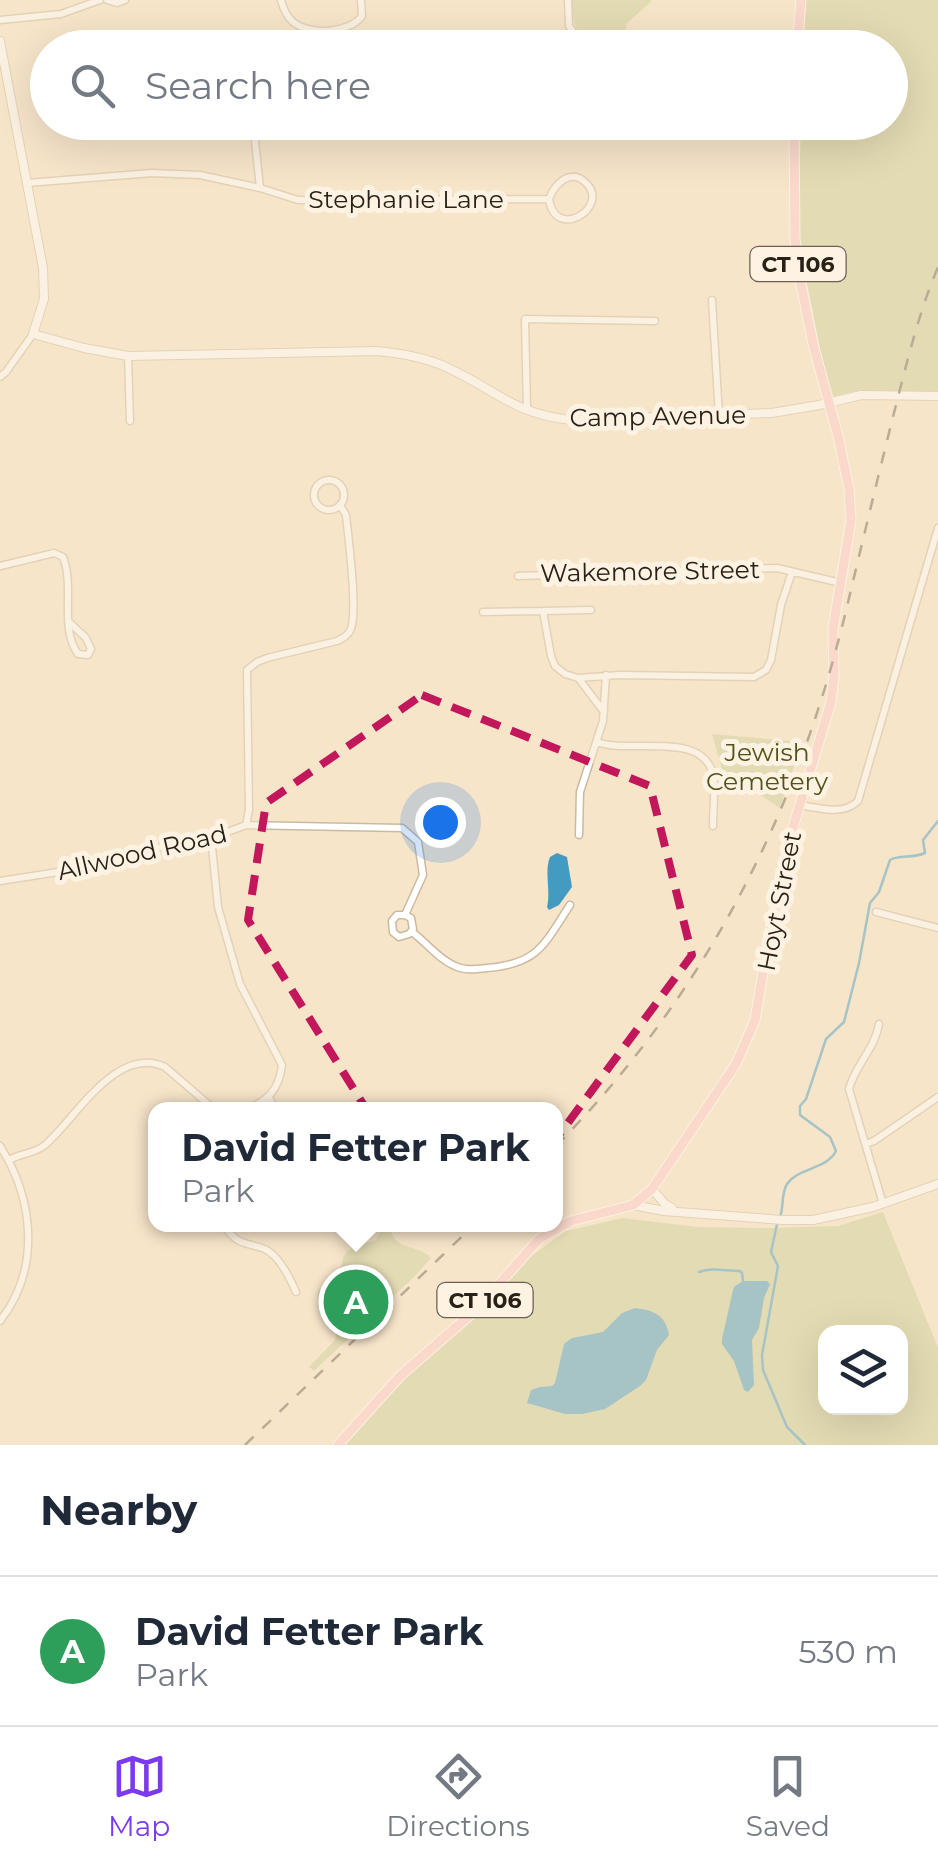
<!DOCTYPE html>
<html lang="en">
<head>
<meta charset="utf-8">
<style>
	:root { --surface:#fff; --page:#f2f2f3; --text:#1f2937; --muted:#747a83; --line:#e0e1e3; --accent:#7c3aed }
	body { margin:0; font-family:Montserrat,sans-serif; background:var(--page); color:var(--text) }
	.controls { position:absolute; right:30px; bottom:30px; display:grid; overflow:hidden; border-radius:20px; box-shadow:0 10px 40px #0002 }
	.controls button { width:90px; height:90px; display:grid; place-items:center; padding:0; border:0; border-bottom:2px solid var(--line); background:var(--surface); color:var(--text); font:50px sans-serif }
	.you { position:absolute; left:440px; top:822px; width:35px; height:35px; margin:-25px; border:8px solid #fff; border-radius:50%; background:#1a73e8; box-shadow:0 0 0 15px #1a73e833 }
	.badge { display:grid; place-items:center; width:65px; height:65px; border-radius:50%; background:var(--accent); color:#fff; font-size:32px; font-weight:700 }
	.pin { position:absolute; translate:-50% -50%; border:5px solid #fff; box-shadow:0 2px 10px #0006 }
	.popup { position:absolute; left:148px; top:1102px; width:415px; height:130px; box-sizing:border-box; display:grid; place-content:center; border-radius:20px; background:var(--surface); filter:drop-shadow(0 2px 8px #0005); font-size:32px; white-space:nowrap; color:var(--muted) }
	.popup b { font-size:38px; color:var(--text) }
	.popup::after { content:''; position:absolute; left:50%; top:100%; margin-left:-20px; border:20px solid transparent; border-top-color:var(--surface) }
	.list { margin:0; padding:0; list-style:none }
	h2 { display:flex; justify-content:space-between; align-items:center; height:130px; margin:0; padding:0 40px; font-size:42px }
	h2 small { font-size:32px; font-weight:400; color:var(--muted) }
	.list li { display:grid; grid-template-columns:65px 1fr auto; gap:30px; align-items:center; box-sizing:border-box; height:150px; padding:0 40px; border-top:2px solid var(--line) }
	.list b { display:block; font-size:38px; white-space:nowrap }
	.list p { margin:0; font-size:32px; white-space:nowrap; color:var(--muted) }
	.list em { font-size:32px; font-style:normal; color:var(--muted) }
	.icon { flex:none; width:55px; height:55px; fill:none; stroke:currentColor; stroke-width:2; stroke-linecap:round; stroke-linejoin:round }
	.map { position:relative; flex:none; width:938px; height:1445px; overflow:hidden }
	.search { position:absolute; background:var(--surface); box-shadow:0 10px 40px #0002; left:30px; right:30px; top:30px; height:110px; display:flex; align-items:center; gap:25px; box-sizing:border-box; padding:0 35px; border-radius:55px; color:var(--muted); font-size:38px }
	.sheet { height:280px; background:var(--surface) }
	nav { display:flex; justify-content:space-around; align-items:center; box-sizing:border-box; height:140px; border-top:2px solid var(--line); background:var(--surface); font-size:28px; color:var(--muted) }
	nav a { display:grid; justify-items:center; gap:5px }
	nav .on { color:var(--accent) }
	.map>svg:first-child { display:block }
</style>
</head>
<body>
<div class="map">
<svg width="938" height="1445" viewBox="0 0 938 1445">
	<rect width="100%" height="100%" fill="#f7e5ca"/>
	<path fill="#cbcf97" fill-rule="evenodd" d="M571 0H651V2L627 23 621 47 592 48C576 34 572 20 571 0Z
		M806 0H938V394L851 392 832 397 821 354 798 237 801 123 890 122V48L803 47Z
		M712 734 802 742 780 808 722 770Z
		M883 1212 938 1348V1445H345L411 1372 474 1319 530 1257 566 1231 622 1218 698 1227 767 1228 838 1226ZM826 1332H900V1408H826Z
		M385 1230 391 1232C399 1252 419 1244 431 1258L414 1277 314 1371 309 1367 335 1340 336 1333 340 1330 338 1323 342 1317 336 1304 322 1300 317 1294 320 1288C329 1291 335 1285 340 1278L338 1270 342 1266C343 1245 360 1246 376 1240L380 1231Z"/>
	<path fill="#449bc1" d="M557 853 567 857 572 887 559 905 549 910 547 907C551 890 544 872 550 857Z
		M743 1281H767L770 1284 764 1298 759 1328 752 1340 754 1385 748 1392 744 1390 734 1361 722 1344V1339L733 1290 735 1286Z
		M635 1308C653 1310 666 1315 669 1335L657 1350 646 1380 640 1386 605 1409 582 1414H565L527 1403 531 1390 540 1387 552 1386 555 1383 564 1344 572 1338 603 1332 622 1313Z"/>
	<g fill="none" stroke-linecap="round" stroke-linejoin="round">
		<path stroke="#449bc1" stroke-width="2.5" d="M780 1217C784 1206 781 1194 787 1184 799 1167 826 1170 836 1151L830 1137 800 1115V1106L806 1099 826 1039 844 1022 859 963 870 903 879 892 890 860C900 854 912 859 925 853L923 840 938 821
			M777 1224 771 1252 778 1266 762 1355 763 1370 787 1427 805 1445
			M699 1272C711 1267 726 1271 740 1271L742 1273 743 1281"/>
		<defs>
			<path id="minor" d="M107 0 117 3 125 0
				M281 0C283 8 286 16 293 22 310 36 350 33 362 16L361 0
				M568 0 569 26 585 48
				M0 20 61 14 100 0
				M672 48 678 46 685 48
				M253 122 260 188
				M27 183 152 173 200 175 260 188 298 200 549 199C555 183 571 168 586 183 611 207 555 242 549 199
				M712 300 719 416
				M128 356 130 421
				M0 377 6 372 33 334
				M527 410 525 319 655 321
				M314 495a15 15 0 1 1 30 0a15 15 0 1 1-30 0Z
				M0 566 54 553 63 557C75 587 59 628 78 654L88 655 91 649 86 638 70 623
				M518 576 777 568 841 583
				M591 610 543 611 551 656 555 666 565 674 578 678 620 675 754 677 766 670 771 660 781 605 792 572
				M483 612 543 611
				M579 679 604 712
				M597 742C630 755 707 728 714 779 715 794 713 811 713 826
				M799 805C819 808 843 816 858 801L938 528
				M246 825 249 810 247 670 257 662 267 658 337 641C343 638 347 636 350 631 359 615 348 536 346 515L340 505
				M579 835 580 792 603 721 606 675
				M211 837 218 907 240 984 282 1065C279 1090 268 1101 245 1110
				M0 881 90 867 143 851 222 834 246 825 402 828 418 842 423 875 405 915H397L392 921 393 932 399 937 409 934 413 929 411 918 405 915
				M876 912 938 928
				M412 932C426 942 438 959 455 966 465 971 476 969 487 968 538 964 544 945 570 905
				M879 1024C875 1049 855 1065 849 1089L883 1204
				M269 1098 276 1110
				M866 1144 874 1141 938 1097
				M0 1146C34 1199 41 1269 0 1321
				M9 1160C21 1153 34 1154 45 1145 76 1118 117 1044 165 1067L215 1110
				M222 1224C239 1245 239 1241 262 1248 278 1253 290 1278 296 1292"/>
			<path id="tertiary" d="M0 41 43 268 44 299 33 334 84 348 128 356 376 351C400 353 424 357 446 367 495 389 513 414 571 420L772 413 819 405 861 395 938 396
				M652 1189 665 1204 672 1208
				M633 1205 664 1211 783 1220H813L873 1207 938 1184"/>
			<path id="primary" d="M797 48 801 0
				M338 1445 400 1376 478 1308 539 1239 571 1221 633 1205 652 1189 736 1064 755 1020 771 926 791 834 831 702 834 676 833 629 851 520 849 489 838 436 814 348 801 285 795 239 794 122"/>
		</defs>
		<use href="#minor" stroke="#cbba9f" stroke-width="9"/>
		<use href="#tertiary" stroke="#cbba9f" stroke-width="10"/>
		<use href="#primary" stroke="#fff" stroke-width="11"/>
		<use href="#minor" stroke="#fff" stroke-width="6"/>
		<use href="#tertiary" stroke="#fff" stroke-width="8"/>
		<use href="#primary" stroke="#fcc7cb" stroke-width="9"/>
		<path stroke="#6f6454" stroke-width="2.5" stroke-dasharray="12 12" stroke-linecap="butt" d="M556 1146C702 998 794 820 844 619 861 548 878 476 896 405 908 358 919 312 938 267
			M245 1445 475 1224"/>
	</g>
	<path d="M0 0H938V1445H0ZM422 695 650 786 692 955 539 1162 390 1147 248 920 266 803Z" fill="#f7e5ca" fill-opacity=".55" fill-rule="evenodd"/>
	<path fill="none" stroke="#c2185b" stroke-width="8" stroke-dasharray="20 12" stroke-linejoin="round" d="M422 695 650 786 692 955 539 1162 390 1147 248 920 266 803Z"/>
	<g text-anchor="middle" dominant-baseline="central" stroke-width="10" stroke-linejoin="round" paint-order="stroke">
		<g fill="#fef3e3" stroke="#686054" stroke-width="2.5">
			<rect x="750.5" y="247" width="95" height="34" rx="8"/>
			<rect x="437.5" y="1283" width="95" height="34" rx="8"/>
		</g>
		<g font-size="22" font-weight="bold" fill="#282117">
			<text x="798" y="264">CT 106</text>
			<text x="485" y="1300">CT 106</text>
		</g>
		<g font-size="25" fill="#282117" stroke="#fef3e3">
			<text x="406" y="199">Stephanie Lane</text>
			<text transform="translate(658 416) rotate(-1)">Camp Avenue</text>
			<text transform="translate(650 571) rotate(-1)">Wakemore Street</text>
			<text transform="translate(142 852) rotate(-13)">Allwood Road</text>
			<text transform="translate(779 901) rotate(-79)">Hoyt Street</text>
		</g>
		<g font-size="25" fill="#505319" stroke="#fef3e3">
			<text x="767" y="752">Jewish<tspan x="767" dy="29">Cemetery</tspan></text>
		</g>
	</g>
</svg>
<div class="controls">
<button><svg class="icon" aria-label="layers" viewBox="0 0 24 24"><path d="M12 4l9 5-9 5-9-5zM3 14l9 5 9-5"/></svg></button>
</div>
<div class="you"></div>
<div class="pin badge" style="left:356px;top:1302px;background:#2e9e5b">A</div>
<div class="popup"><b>David Fetter Park</b>Park</div>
<div class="search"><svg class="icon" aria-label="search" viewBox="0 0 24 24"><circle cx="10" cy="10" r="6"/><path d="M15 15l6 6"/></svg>Search here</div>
</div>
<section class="sheet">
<h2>Nearby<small></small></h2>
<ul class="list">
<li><span class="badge" style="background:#2e9e5b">A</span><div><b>David Fetter Park</b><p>Park</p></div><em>530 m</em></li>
</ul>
</section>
<nav>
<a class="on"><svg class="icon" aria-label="map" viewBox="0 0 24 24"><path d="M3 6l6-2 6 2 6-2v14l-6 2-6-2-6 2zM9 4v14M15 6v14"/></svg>Map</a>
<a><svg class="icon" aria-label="directions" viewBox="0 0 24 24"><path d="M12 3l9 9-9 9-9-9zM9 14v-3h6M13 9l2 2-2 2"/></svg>Directions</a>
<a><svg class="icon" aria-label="saved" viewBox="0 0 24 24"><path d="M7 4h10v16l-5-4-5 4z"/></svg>Saved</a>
</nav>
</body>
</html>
